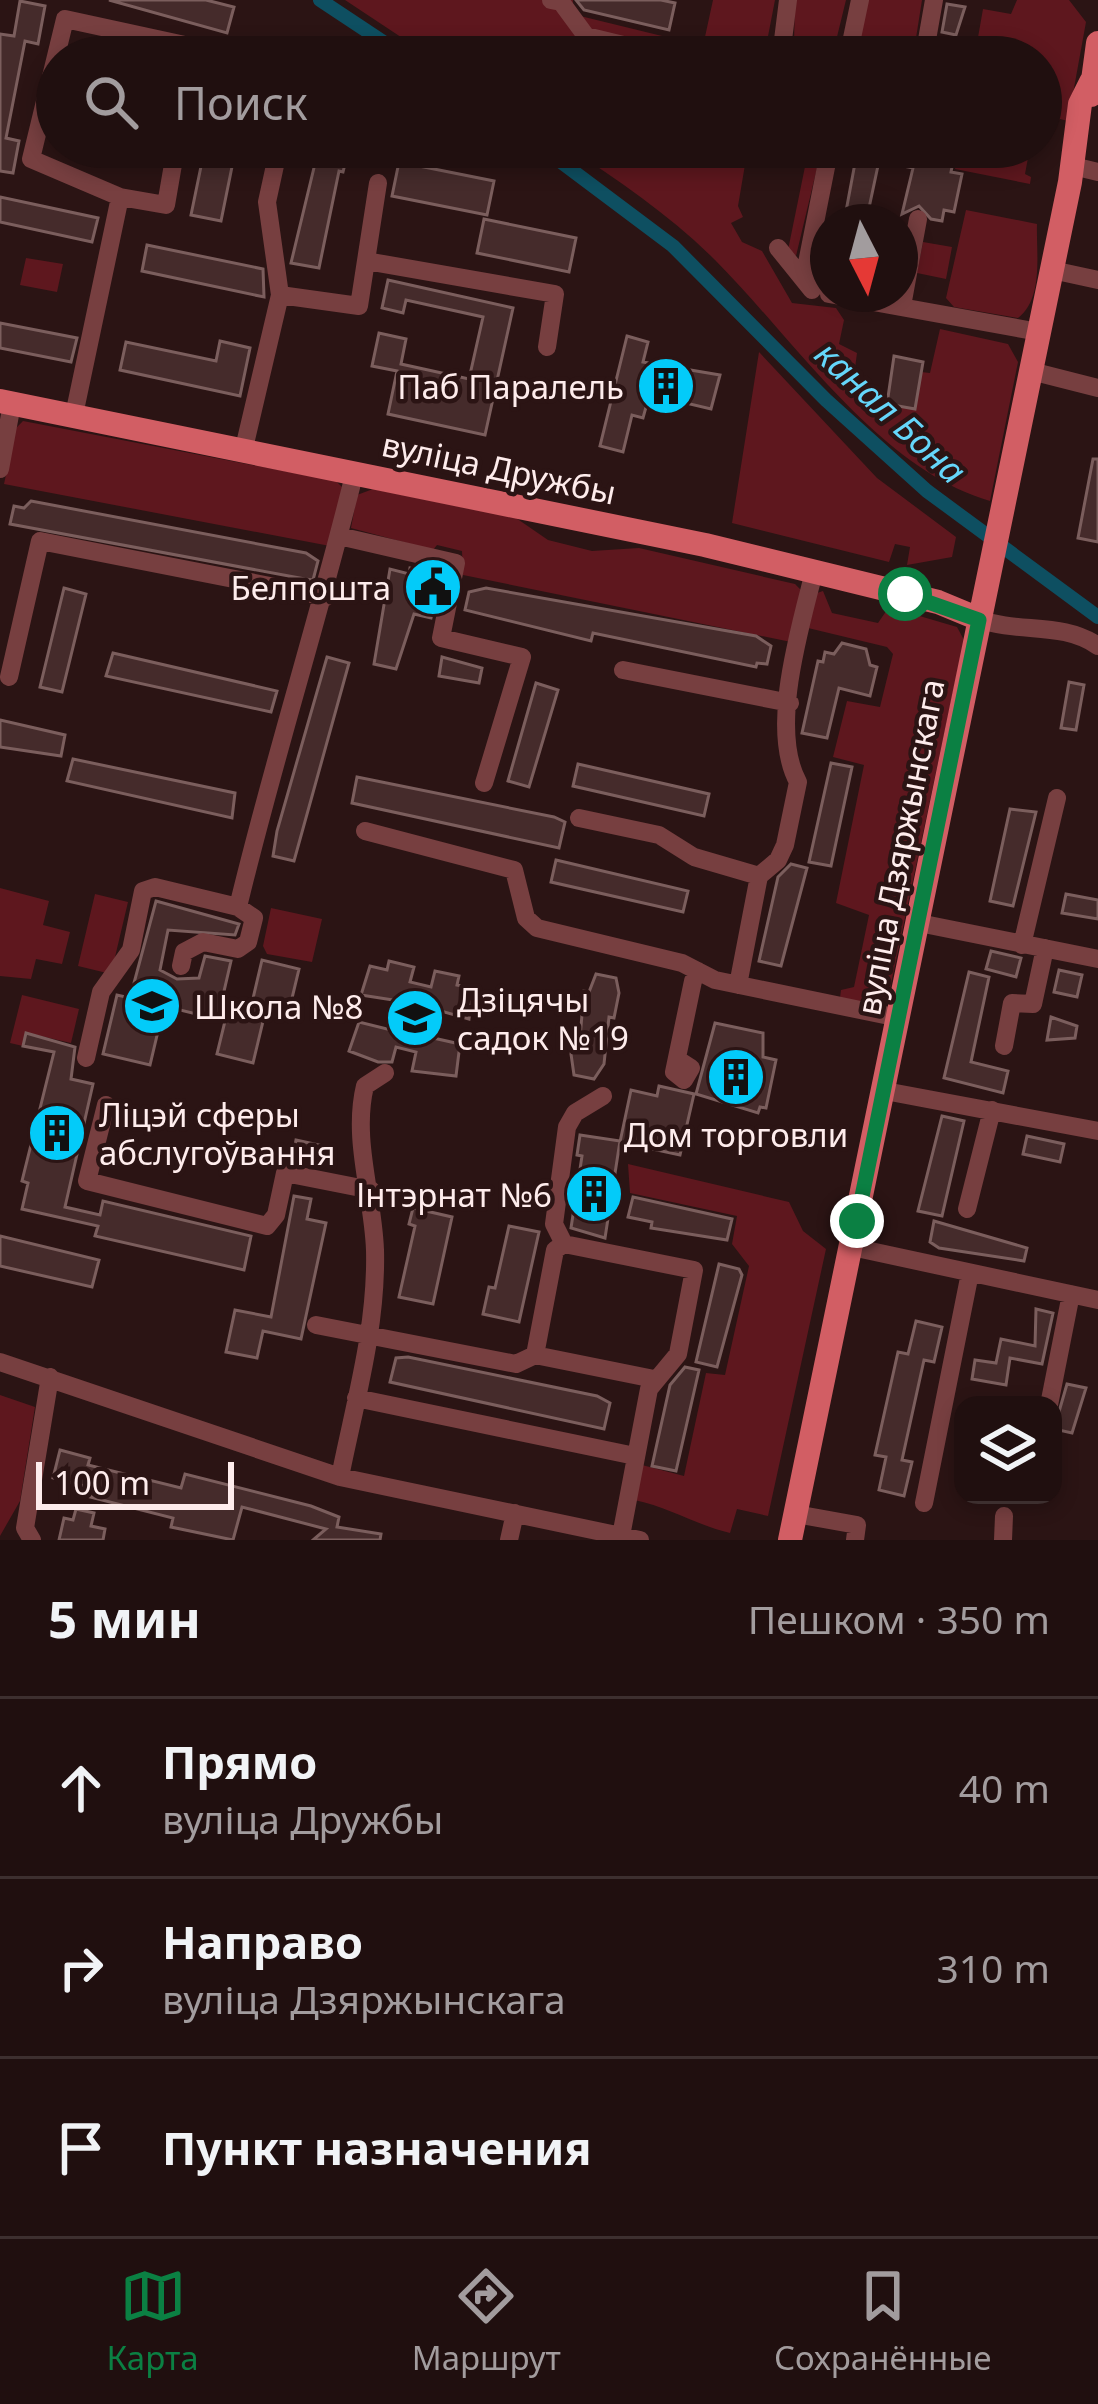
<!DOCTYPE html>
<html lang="ru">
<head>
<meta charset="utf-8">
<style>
	:root { --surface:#200f0f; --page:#281818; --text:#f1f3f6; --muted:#a29c9e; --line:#3d2f2f; --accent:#0b8043 }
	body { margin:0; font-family:"Noto Sans",sans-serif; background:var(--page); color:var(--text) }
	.controls { position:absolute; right:36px; bottom:36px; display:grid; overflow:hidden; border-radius:24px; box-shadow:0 6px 18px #0003 }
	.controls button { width:108px; height:108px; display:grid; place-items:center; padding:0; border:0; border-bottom:3px solid var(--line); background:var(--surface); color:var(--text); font:60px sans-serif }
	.compass { position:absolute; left:810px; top:204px; width:108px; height:108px; border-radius:50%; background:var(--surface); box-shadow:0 6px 18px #0003; rotate:174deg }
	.scale { position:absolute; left:36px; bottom:30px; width:198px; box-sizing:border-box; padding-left:12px; border:6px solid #feecec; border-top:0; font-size:33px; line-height:42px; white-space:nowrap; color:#feecec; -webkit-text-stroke:9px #2b1414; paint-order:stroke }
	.stop { position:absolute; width:36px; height:36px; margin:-27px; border:9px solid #0b8043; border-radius:50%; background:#fff }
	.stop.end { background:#0b8043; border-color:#fff; box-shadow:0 3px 12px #0008 }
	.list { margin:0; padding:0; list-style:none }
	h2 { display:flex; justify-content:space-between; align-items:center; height:156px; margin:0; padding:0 48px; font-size:51px }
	h2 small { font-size:39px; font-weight:400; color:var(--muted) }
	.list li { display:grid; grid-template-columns:78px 1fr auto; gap:36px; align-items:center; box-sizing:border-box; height:180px; padding:0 48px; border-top:3px solid var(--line) }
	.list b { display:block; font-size:45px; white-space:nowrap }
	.list p { margin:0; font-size:39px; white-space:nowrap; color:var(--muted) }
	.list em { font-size:39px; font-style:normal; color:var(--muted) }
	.icon { flex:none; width:66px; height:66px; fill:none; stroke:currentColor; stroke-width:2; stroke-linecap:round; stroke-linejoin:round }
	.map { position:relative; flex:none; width:1098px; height:1540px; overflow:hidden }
	.search { position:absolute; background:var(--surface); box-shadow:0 6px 18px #0003; left:36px; right:36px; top:36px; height:132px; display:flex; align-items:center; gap:30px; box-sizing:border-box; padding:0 42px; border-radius:66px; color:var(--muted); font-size:45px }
	.sheet { height:696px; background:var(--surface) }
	nav { display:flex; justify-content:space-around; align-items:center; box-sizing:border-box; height:168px; border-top:3px solid var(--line); background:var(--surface); font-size:33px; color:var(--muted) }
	nav a { display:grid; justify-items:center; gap:6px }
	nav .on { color:var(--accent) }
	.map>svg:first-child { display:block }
</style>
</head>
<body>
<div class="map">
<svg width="1098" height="1540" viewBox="0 0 1098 1540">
	<rect width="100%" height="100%" fill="#2b1414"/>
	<path fill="#5e171e" d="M345 0H573L572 14 703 46 713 0H775L764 57H431Z
		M795 0H846L835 45 820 49 794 42Z
		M866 0H922L913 57 867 56 857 45Z
		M1017 0H1069L1086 22 1068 121 1060 119 1041 133V57H947L954 54 956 41 977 43 983 9 1011 14Z
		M568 147H748L738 206 743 217 731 223 742 242 762 251 792 303 836 308 844 320 839 344 857 353 854 376 887 404 915 408 921 372 930 373 940 329 1008 344 1018 362 990 501C879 469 794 339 715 260 671 216 619 181 568 147Z
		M809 147H822L796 256 788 250Z
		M959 147H1030L1025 174 1031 177 1030 184 955 169Z
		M966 210 1037 224C1036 254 1044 298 1018 318L954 307 946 298Z
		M923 242 952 247 946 279 917 273Z
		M26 258 63 264 57 292 20 285Z
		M759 352 877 478 956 537 952 557 907 565 910 547 895 544 889 562 732 523Z
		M23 421 336 481 342 487 330 546 4 484 16 428Z
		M373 489 516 518 548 540 592 551 639 548 795 584 802 591 791 642 463 575 462 551 437 545 433 550 351 528 357 495Z
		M823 591 832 613 878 623 889 607 957 627 964 640 888 998 877 1006 840 998 841 990 854 987 869 915 836 903 864 765 833 757 847 701 880 707 893 654 887 647 808 628 817 593Z
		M0 888 49 901 43 925 70 932 62 964 36 959 31 979 0 976Z
		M95 894 128 902 111 974 78 966Z
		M271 908 322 919 312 962 267 954 263 946Z
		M22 995 79 1009 71 1043 27 1033 23 1046 10 1043Z
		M628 1164 789 1202 803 1231 826 1249 768 1516 737 1509 730 1533C696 1525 669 1507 634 1500L642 1465 684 1476 706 1373 725 1375 749 1266 732 1244 737 1216 630 1193Z
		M0 1395 35 1407 20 1501 0 1536Z"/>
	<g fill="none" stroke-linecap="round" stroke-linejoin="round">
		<path stroke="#0e4f61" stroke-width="14" d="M320 0 406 57
			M541 147 673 246 826 400 927 491 1098 617"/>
	</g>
	<path fill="#452b2b" stroke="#7b5e5d" stroke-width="3" d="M109 0H206L234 7 227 33Z
		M576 0H661L675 3 669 30 584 10Z
		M20 1 45 6 38 44 25 41 6 138 19 141 13 173 0 171V34L14 36Z
		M947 4 965 7 956 35 942 32Z
		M205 147H236L221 221 191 215Z
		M319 147H356L347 156 343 172 339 171 319 268 291 263Z
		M858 147 905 153 906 147H956L951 172 962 174 954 212 944 210 942 221 931 219 919 206 902 214 913 168 879 161 866 222H844Z
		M399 162 494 181 487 215 392 196Z
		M0 197 98 218 92 242 0 222Z
		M484 219 576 238 569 272 477 253Z
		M147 245 263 269 264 297 142 271Z
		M388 280 513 308 485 435 388 414 397 371 372 366 379 333 406 339 401 364 469 379 483 317 406 300 403 313 382 308Z
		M0 323 77 338 71 362 0 348Z
		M627 336 648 342 643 362 720 375 711 409 665 398 662 411 646 407 643 418 632 415 623 452 600 446Z
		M220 341 250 348 240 396 120 370 126 342 216 361Z
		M894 356 923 362 915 409 887 404Z
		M1093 459H1098V542L1078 538Z
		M31 501 306 553 318 561 313 580 305 579 10 524 14 506 24 508Z
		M410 568 435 573 433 580 439 582 431 618 414 614 396 669 374 664 390 569 409 574Z
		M64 588 86 594 62 692 40 687Z
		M486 588 756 636 771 646 767 664 757 663 756 667 593 633 591 641 465 610 469 592Z
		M842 643 866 649 870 665 877 667 870 696 839 688 827 738 802 733 818 661 823 662 825 652 834 654Z
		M113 653 277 691 271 712 106 676Z
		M327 657 349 663 294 861 273 856 277 831Z
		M442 657 482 668 479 683 439 676Z
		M1069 682 1084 685 1076 730 1061 728Z
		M536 683 558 690 529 787 508 781Z
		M0 720 65 735 61 756 0 747Z
		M73 759 235 793 232 818 67 781Z
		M831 763 852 767 831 866 809 862Z
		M578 764 709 794 704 816 573 786Z
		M357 777 554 817 565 822 559 848 352 803Z
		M1010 809 1036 812 1013 906 990 901Z
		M556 860 688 891 683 912 551 882Z
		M791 864 807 868 781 966 759 961 778 877Z
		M1066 894 1098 900V919L1062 913Z
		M156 901 239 924 235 935 168 930 160 970 177 979 199 978 205 956 231 961 222 1000 251 1007 262 960 299 969 287 1019 265 1013 253 1063 217 1054 225 1021 164 1006 150 1065 103 1054 117 995 130 998Z
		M991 951 1021 958 1016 977 986 969Z
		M389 961 414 967 410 982 431 987 435 971 459 976 457 985 473 988 469 1019 427 1007 420 1035 460 1044 456 1076 412 1071 416 1052 396 1047 392 1062H378L349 1051 359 1022 399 1032 406 1002 361 995 370 966 387 970Z
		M1059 970 1082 975 1077 997 1054 992Z
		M969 972 989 977 971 1062 1008 1071 1003 1093 944 1078Z
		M596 974 616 978 619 993 614 1018 609 1017 604 1064 594 1079 574 1075 571 1054 574 1037 580 1038 584 991 589 992Z
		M1051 1017 1077 1026 1075 1038 1047 1040Z
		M715 1023 763 1033V1057L776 1060 766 1108 760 1107 758 1113 696 1094Z
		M26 1033 75 1047 71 1079 93 1084 65 1207 100 1215 103 1201 251 1236 244 1270 95 1236 98 1226 22 1209 28 1183 22 1181 54 1052 23 1046Z
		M659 1086 694 1094 680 1155 620 1142 631 1090 657 1096Z
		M942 1116 964 1121 942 1216 918 1211Z
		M580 1135 620 1141 605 1238 571 1228 582 1156 577 1155Z
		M1027 1136 1064 1144 1060 1162 1023 1154Z
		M296 1140 323 1146 319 1166 292 1161Z
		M294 1196 311 1199 307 1219 326 1223 301 1339 263 1331 257 1358 226 1352 235 1310 271 1317Z
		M633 1197 732 1219 727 1240 651 1228 652 1222 628 1217Z
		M413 1208 452 1217 433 1304 399 1297 415 1226 409 1224Z
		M934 1221 1027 1248 1024 1261 939 1248 930 1242Z
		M509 1226 539 1232 519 1322 483 1314 489 1287 495 1288Z
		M0 1236 99 1260 92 1287 0 1266Z
		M719 1264 739 1269 742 1275 717 1367 696 1362Z
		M1036 1309 1053 1313 1042 1364 1010 1358 1006 1385 972 1379 975 1360 996 1363 1001 1339 1035 1346Z
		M916 1321 942 1327 934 1362 924 1360 902 1460 912 1462 904 1496 879 1490 886 1457 875 1455 898 1352 908 1354Z
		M408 1357 597 1396 610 1403 604 1429 390 1382 396 1358Z
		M685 1367 699 1370 676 1471 652 1466 670 1385Z
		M1067 1384 1086 1388 1072 1433 1054 1429Z
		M60 1450 90 1458 88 1465 181 1488 185 1474 311 1506 339 1517 337 1527 381 1534 380 1540H313L326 1529 242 1507 233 1540 171 1527 173 1518 90 1497 93 1488 53 1478Z
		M76 1509 94 1513 91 1526 105 1529 103 1540H59L64 1518 73 1520Z"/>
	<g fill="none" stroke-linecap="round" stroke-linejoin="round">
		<path stroke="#773f40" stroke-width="18" d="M551 0 561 2 586 36 644 50
			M783 40 788 0
			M848 57 860 0
			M924 57 934 0
			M1073 166 1098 172
			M120 197 31 159 65 19 194 47 192 57
			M778 248 812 290
			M366 261 555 294 547 347
			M1052 270 1098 280
			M812 290 807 263 830 147
			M829 294 1039 332
			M280 295 359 306 378 183
			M902 306 918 219
			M1031 371 1098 388
			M74 415 120 197 166 205 176 147
			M244 448 280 295 267 202 279 147
			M0 469 12 404
			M339 536 456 563 441 638 522 657 484 783
			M979 619C1019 634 1062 621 1098 646
			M623 670 790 703
			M9 677 40 541 326 597
			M579 818 659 835 694 857 759 876
			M365 831 514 870 526 918 537 928 682 963 715 980 899 1018
			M919 923 1098 959
			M1022 945 1057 798
			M181 966 184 952 203 942 238 949 248 942 254 918 238 907C273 761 319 618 355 471
			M738 985 759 876 778 860 785 845 798 782C769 729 800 628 814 572
			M1004 1046 1012 1003 1033 1004 1045 948
			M86 1058 101 992 131 950 143 891 155 887 238 907
			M677 1059 691 1068 684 1080 674 1072 693 981 698 971
			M885 1091 1098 1131
			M106 1105 87 1181 267 1226 276 1215 285 1173 371 1190
			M967 1209 992 1110
			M564 1244 554 1224 567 1127 575 1113 603 1096
			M852 1247 1098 1300
			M316 1325 516 1364 535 1355 654 1379
			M535 1355 555 1250 564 1244 694 1270 678 1354 649 1389 621 1536
			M0 1362 340 1477 640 1540
			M356 1398 635 1456
			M1049 1405 1071 1294
			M340 1477C355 1402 377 1327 375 1250 373 1195 352 1139 365 1086L385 1073
			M924 1503 970 1273
			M796 1514 857 1525 855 1540
			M32 1540 25 1528 50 1377
			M509 1540 515 1513
			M1003 1540 1004 1516"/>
		<path stroke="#d25e64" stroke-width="24" d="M1091 95 1098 43
			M0 401 705 545 938 602 979 619
			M790 1540 1070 182 1080 104 1091 82"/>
	</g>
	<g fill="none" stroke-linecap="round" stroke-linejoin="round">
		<path stroke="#0b8043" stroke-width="15" d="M857 1221 979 620 905 594"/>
	</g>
	<defs>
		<symbol id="building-disc" viewBox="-11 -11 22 22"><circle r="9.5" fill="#03cbf9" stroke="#2b1414"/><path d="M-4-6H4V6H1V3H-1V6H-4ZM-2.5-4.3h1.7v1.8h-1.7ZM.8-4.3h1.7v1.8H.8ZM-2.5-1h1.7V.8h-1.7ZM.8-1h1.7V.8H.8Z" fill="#111"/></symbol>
		<symbol id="civic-disc" viewBox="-11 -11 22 22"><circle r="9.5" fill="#03cbf9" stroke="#2b1414"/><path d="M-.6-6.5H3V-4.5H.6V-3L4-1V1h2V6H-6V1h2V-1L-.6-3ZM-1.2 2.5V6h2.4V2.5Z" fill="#111"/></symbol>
		<symbol id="school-disc" viewBox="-11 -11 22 22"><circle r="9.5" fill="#03cbf9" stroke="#2b1414"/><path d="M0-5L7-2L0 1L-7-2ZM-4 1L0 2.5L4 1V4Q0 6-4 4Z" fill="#111"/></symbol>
	</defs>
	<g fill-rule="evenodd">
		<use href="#building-disc" x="633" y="353" width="66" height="66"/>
		<use href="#civic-disc" x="400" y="554" width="66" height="66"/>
		<use href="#school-disc" x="119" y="973" width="66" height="66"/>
		<use href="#school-disc" x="382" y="985" width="66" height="66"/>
		<use href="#building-disc" x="703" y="1044" width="66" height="66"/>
		<use href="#building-disc" x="24" y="1100" width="66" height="66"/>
		<use href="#building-disc" x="561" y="1161" width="66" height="66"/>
	</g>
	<g text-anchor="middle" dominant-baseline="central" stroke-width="9" stroke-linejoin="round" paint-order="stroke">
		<g font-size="33" fill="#feecec" stroke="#2b1414" text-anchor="end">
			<text x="624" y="386">Паб Паралель</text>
			<text x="391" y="587">Белпошта</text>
			<text x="457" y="999" text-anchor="start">Дзіцячы<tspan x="457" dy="38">садок №19</tspan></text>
			<text x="194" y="1006" text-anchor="start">Школа №8</text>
			<text x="99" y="1114" text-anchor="start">Ліцэй сферы<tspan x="99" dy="38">абслугоўвання</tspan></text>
			<text x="736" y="1134" text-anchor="middle">Дом торговли</text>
			<text x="552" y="1194">Інтэрнат №6</text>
		</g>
		<g font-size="33" fill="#feecec" stroke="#2b1414">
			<text transform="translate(499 468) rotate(12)">вуліца Дружбы</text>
			<text transform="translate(900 847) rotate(-79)">вуліца Дзяржынскага</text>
		</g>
		<g font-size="36" font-style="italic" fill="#65d6fa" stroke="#2b1414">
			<text transform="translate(891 412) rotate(43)">канал Бона</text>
		</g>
	</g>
</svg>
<div class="controls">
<button><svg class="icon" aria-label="layers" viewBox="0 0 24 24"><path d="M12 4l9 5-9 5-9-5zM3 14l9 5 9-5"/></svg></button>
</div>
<svg class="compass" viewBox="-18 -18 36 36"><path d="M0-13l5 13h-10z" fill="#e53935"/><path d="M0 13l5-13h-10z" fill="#a29c9e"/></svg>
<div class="scale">100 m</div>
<div class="stop" style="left:905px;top:594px"></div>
<div class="stop end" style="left:857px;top:1221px"></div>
<div class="search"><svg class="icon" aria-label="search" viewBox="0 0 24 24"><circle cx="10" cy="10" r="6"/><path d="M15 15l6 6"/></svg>Поиск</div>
</div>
<section class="sheet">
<h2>5 мин<small>Пешком · 350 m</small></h2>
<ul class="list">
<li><svg class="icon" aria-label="ahead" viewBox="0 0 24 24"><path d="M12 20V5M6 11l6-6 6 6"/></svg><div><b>Прямо</b><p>вуліца Дружбы</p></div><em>40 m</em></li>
<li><svg class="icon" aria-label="right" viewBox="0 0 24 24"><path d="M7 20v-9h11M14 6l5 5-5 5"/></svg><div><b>Направо</b><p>вуліца Дзяржынскага</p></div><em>310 m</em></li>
<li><svg class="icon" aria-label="arrive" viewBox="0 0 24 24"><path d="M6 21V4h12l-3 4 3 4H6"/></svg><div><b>Пункт назначения</b></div></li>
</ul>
</section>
<nav>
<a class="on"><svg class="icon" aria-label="map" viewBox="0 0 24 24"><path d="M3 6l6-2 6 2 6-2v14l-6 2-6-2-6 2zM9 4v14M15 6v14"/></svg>Карта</a>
<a><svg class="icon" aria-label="directions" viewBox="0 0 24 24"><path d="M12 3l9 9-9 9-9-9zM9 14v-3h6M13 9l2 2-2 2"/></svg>Маршрут</a>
<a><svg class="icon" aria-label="saved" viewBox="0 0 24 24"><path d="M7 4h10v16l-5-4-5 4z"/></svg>Сохранённые</a>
</nav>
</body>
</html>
